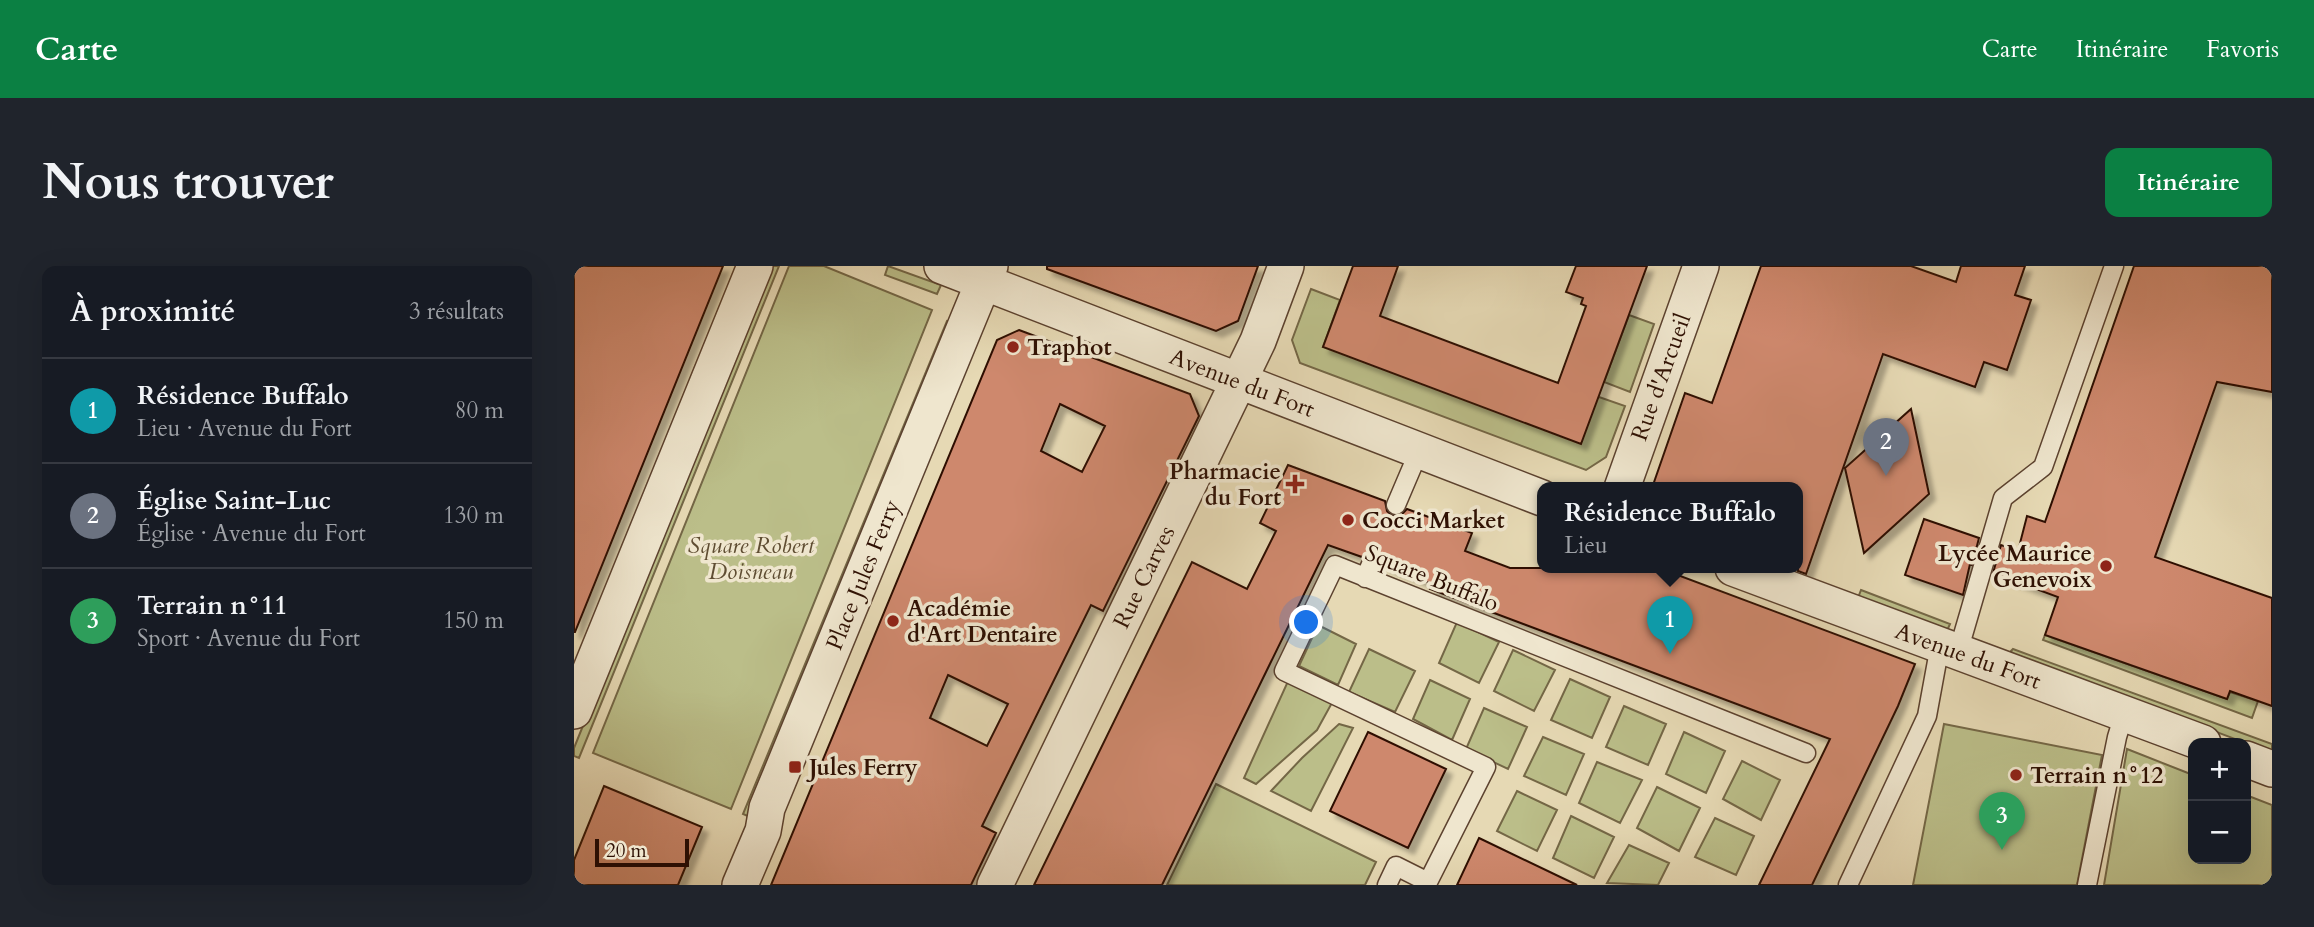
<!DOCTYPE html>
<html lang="fr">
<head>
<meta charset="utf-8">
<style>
	:root { --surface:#171b24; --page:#20242c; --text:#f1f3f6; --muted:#9ea1a6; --line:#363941; --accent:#0b8043 }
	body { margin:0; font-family:Cardo,serif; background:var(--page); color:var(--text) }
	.controls { position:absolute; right:21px; bottom:21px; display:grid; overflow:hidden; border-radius:14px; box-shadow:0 7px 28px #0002 }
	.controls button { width:63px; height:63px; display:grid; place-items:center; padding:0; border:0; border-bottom:2px solid var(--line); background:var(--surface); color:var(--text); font:35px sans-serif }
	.scale { position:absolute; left:21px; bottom:18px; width:94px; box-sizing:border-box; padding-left:7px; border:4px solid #2e1003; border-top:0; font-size:19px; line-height:24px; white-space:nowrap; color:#2e1003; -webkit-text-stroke:5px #efe6ce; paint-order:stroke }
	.you { position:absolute; left:733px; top:357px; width:24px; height:24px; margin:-18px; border:5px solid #fff; border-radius:50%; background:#1a73e8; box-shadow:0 0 0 10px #1a73e833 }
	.badge { display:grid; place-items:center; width:46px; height:46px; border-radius:50%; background:var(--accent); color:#fff; font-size:23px; font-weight:700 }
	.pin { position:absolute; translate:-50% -58px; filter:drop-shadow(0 2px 4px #0008) }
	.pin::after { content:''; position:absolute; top:37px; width:24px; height:21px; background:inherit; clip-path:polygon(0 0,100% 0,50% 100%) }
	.popup { position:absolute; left:963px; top:216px; width:266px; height:91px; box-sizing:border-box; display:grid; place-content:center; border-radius:14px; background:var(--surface); filter:drop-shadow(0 2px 5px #0005); font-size:23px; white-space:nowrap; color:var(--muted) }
	.popup b { font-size:26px; color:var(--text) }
	.popup::after { content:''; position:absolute; left:50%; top:100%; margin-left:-14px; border:14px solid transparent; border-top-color:var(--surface) }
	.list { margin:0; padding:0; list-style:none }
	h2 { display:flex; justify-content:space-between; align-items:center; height:91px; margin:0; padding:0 28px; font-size:30px }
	h2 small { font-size:23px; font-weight:400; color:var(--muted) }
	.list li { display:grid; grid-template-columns:46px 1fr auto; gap:21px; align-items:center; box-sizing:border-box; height:105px; padding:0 28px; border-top:2px solid var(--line) }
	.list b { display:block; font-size:26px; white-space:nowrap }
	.list p { margin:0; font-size:23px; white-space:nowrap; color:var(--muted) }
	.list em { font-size:23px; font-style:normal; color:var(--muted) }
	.map { position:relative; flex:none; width:1698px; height:619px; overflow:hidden; border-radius:14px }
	header { display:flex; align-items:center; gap:42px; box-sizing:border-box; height:98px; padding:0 35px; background:var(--accent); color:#fff }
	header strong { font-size:33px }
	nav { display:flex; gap:38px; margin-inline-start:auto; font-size:24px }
	.intro { display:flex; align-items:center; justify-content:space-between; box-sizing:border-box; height:168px; padding:0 42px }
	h1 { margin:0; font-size:49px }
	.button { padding:18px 32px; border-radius:14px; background:var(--accent); color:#fff; font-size:24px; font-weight:700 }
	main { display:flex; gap:42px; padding:0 42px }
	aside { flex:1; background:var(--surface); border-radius:14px; box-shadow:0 7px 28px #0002 }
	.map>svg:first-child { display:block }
</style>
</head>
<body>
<header>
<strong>Carte</strong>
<nav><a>Carte</a><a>Itinéraire</a><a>Favoris</a></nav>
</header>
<div class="intro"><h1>Nous trouver</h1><a class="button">Itinéraire</a></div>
<main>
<aside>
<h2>À proximité<small>3 résultats</small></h2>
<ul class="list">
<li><span class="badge" style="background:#0f9aa8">1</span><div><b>Résidence Buffalo</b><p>Lieu · Avenue du Fort</p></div><em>80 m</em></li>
<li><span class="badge" style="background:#6b7280">2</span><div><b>Église Saint-Luc</b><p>Église · Avenue du Fort</p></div><em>130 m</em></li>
<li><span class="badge" style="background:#2e9e5b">3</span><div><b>Terrain n°11</b><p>Sport · Avenue du Fort</p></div><em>150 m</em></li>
</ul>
</aside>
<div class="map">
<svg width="1698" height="619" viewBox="0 0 1698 619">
	<defs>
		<filter id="shadow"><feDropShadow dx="6" dy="6" stdDeviation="2" flood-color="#0004"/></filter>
	</defs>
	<rect width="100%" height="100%" fill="#e6d9b4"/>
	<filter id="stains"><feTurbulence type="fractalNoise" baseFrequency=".00286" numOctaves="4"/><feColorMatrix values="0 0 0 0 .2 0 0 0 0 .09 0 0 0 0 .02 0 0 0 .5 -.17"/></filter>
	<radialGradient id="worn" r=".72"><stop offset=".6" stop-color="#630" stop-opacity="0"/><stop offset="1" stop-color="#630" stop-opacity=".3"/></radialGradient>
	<path fill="#bbbe89" stroke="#746746" stroke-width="2" d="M195 0H205L5 492 0 490V482Z
		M215 0H250L358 44 157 543 19 487Z
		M314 0 367 19 363 28 311 9Z
		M737 23 766 34 749 81 1025 131 1051 140 1032 191 1012 204 726 97 718 74Z
		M1055 49 1080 58 1056 126 1030 116Z
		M373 55 381 58 178 552 169 548Z
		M1287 324 1376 358 1372 367 1284 332Z
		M883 356 925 376 905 417 865 397Z
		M744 359 782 378 764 419 725 400Z
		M1471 369 1653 433 1656 426 1684 435 1678 452 1469 374Z
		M795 383 841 405 821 446 775 426Z
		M1439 383 1698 478V487L1439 389 1437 385Z
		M939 384 981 404 960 445 920 425Z
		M715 413 759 435 743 464 682 518 670 512Z
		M996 413 1036 431 1018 472 977 454Z
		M856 414 896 433 878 474 839 453Z
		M1050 440 1092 458 1074 499 1032 481Z
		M910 442 953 461 934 503 892 483Z
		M765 458 779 462 737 545 697 525 728 492Z
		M1370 458 1528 489 1503 619H1339Z
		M1110 466 1151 485 1132 527 1092 508Z
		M969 471 1010 488 992 529 950 510Z
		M1553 483 1619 509V593H1672V529L1698 539V619H1530Z
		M1168 495 1206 514 1187 554 1149 533Z
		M1023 496 1068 514 1046 557 1005 537Z
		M642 518 802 596 791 619H593Z
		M1083 521 1126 542 1105 585 1063 562Z
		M943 525 983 544 963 585 923 565Z
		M997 550 1040 571 1020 612 979 592Z
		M1141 552 1180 570 1162 609 1121 591Z
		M1055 579 1095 597 1084 619 1033 617Z"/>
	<path fill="#ce886d" stroke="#2e1003" stroke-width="2" fill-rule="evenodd" filter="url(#shadow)" d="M0 0H149L1 366H0Z
		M473 0H684L664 55 642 65 473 3Z
		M779 0H824L806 50 984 117 1012 40 1007 38 1009 32 992 26 1002 0H1073L1007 178 749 81Z
		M1187 0H1337L1382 16 1387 0H1451L1441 29 1457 34 1433 104 1410 96 1401 121 1309 88 1232 308 1224 305V222H1078L1111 127 1138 137Z
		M1560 0H1698V126L1643 116 1581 291 1698 332V440L1656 425 1653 433 1471 369 1484 331 1419 307 1427 279 1444 285 1453 250 1471 256Z
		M445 64 616 128 625 150 529 345 517 339 408 560 422 567 397 619H197L423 74ZM486 138 531 160 508 206 467 185ZM374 409 434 438 413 480 356 452Z
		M1337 143 1355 228 1290 287 1271 202Z
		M714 199 811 235 813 245 818 250 828 248 833 243 898 267 891 285 936 302H1085L1341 398 1324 440 1238 619H1185L1256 473 856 323 858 318 809 299 807 290 802 285 792 287 788 291 754 279 588 619H460L618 296 673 323 702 265 686 257Z
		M1350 253 1405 272 1398 299 1396 298 1389 329 1331 309Z
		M794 466 872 503 834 582 756 545Z
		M30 520 128 561 104 619H0V594Z
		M905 572 1003 619H883Z"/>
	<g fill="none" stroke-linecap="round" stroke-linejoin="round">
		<defs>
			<path id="service" d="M822 239 845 185
				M791 312 798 296
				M1384 386 1429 232 1469 201 1540 0
				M813 619 822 600 854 616 912 501 710 405 761 299 1232 487
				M1274 619 1353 450 1366 379
				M1513 619 1543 471 1550 448"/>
			<path id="minor" d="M368 0 968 232
				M1048 222 1127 0
				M1159 302 1629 477
				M0 445 181 0
				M1672 493 1698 503
				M166 619 189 565 193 542 416 0
				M421 619 684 75 712 0"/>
		</defs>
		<use href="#service" stroke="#5c422f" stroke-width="21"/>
		<use href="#minor" stroke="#5c422f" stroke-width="38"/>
		<use href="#service" stroke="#efe6ce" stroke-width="18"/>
		<use href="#minor" stroke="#efe6ce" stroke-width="35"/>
	</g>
	<g fill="#8f2418" stroke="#efe6ce" stroke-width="2.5">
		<circle cx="439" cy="81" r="7"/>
		<path d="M717.5 207.5h7v7h7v7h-7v7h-7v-7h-7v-7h7z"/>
		<circle cx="774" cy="254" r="7"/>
		<circle cx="1532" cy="300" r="7"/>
		<circle cx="319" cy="355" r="7"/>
		<rect x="214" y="494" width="14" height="14" rx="3.5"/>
		<circle cx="1442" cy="509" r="7"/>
	</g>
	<g text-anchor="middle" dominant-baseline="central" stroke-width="7" stroke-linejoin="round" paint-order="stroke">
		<g font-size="23" font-weight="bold" fill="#2e1003" stroke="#efe6ce" text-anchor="start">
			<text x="453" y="81">Traphot</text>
			<text x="707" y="205" text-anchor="end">Pharmacie<tspan x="707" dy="26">du Fort</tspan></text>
			<text x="788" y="254">Cocci Market</text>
			<text x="1518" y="287" text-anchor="end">Lycée Maurice<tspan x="1518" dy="26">Genevoix</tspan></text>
			<text x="333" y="342">Académie<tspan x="333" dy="26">d'Art Dentaire</tspan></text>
			<text x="235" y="501">Jules Ferry</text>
			<text x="1456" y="509">Terrain n°12</text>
		</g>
		<g font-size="23" fill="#2e1003" stroke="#efe6ce">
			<text transform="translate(1087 111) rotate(-70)">Rue d'Arcueil</text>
			<text transform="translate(668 117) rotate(21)">Avenue du Fort</text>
			<text transform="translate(289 309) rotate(-68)">Place Jules Ferry</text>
			<text transform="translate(570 311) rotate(-64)">Rue Carves</text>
			<text transform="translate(858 312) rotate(22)">Square Buffalo</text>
			<text transform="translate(1394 390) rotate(20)">Avenue du Fort</text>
		</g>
		<g font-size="23" font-style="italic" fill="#5f4d32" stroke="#efe6ce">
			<text x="177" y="279">Square Robert<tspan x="177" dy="26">Doisneau</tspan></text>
		</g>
	</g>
	<rect width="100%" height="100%" filter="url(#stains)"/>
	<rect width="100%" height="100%" fill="url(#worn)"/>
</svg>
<div class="controls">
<button>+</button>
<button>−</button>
</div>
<div class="scale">20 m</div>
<div class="you"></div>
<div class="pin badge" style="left:1096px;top:388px;background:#0f9aa8">1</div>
<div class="popup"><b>Résidence Buffalo</b>Lieu</div>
<div class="pin badge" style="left:1312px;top:210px;background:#6b7280">2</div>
<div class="pin badge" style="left:1428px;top:584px;background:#2e9e5b">3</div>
</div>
</main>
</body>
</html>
